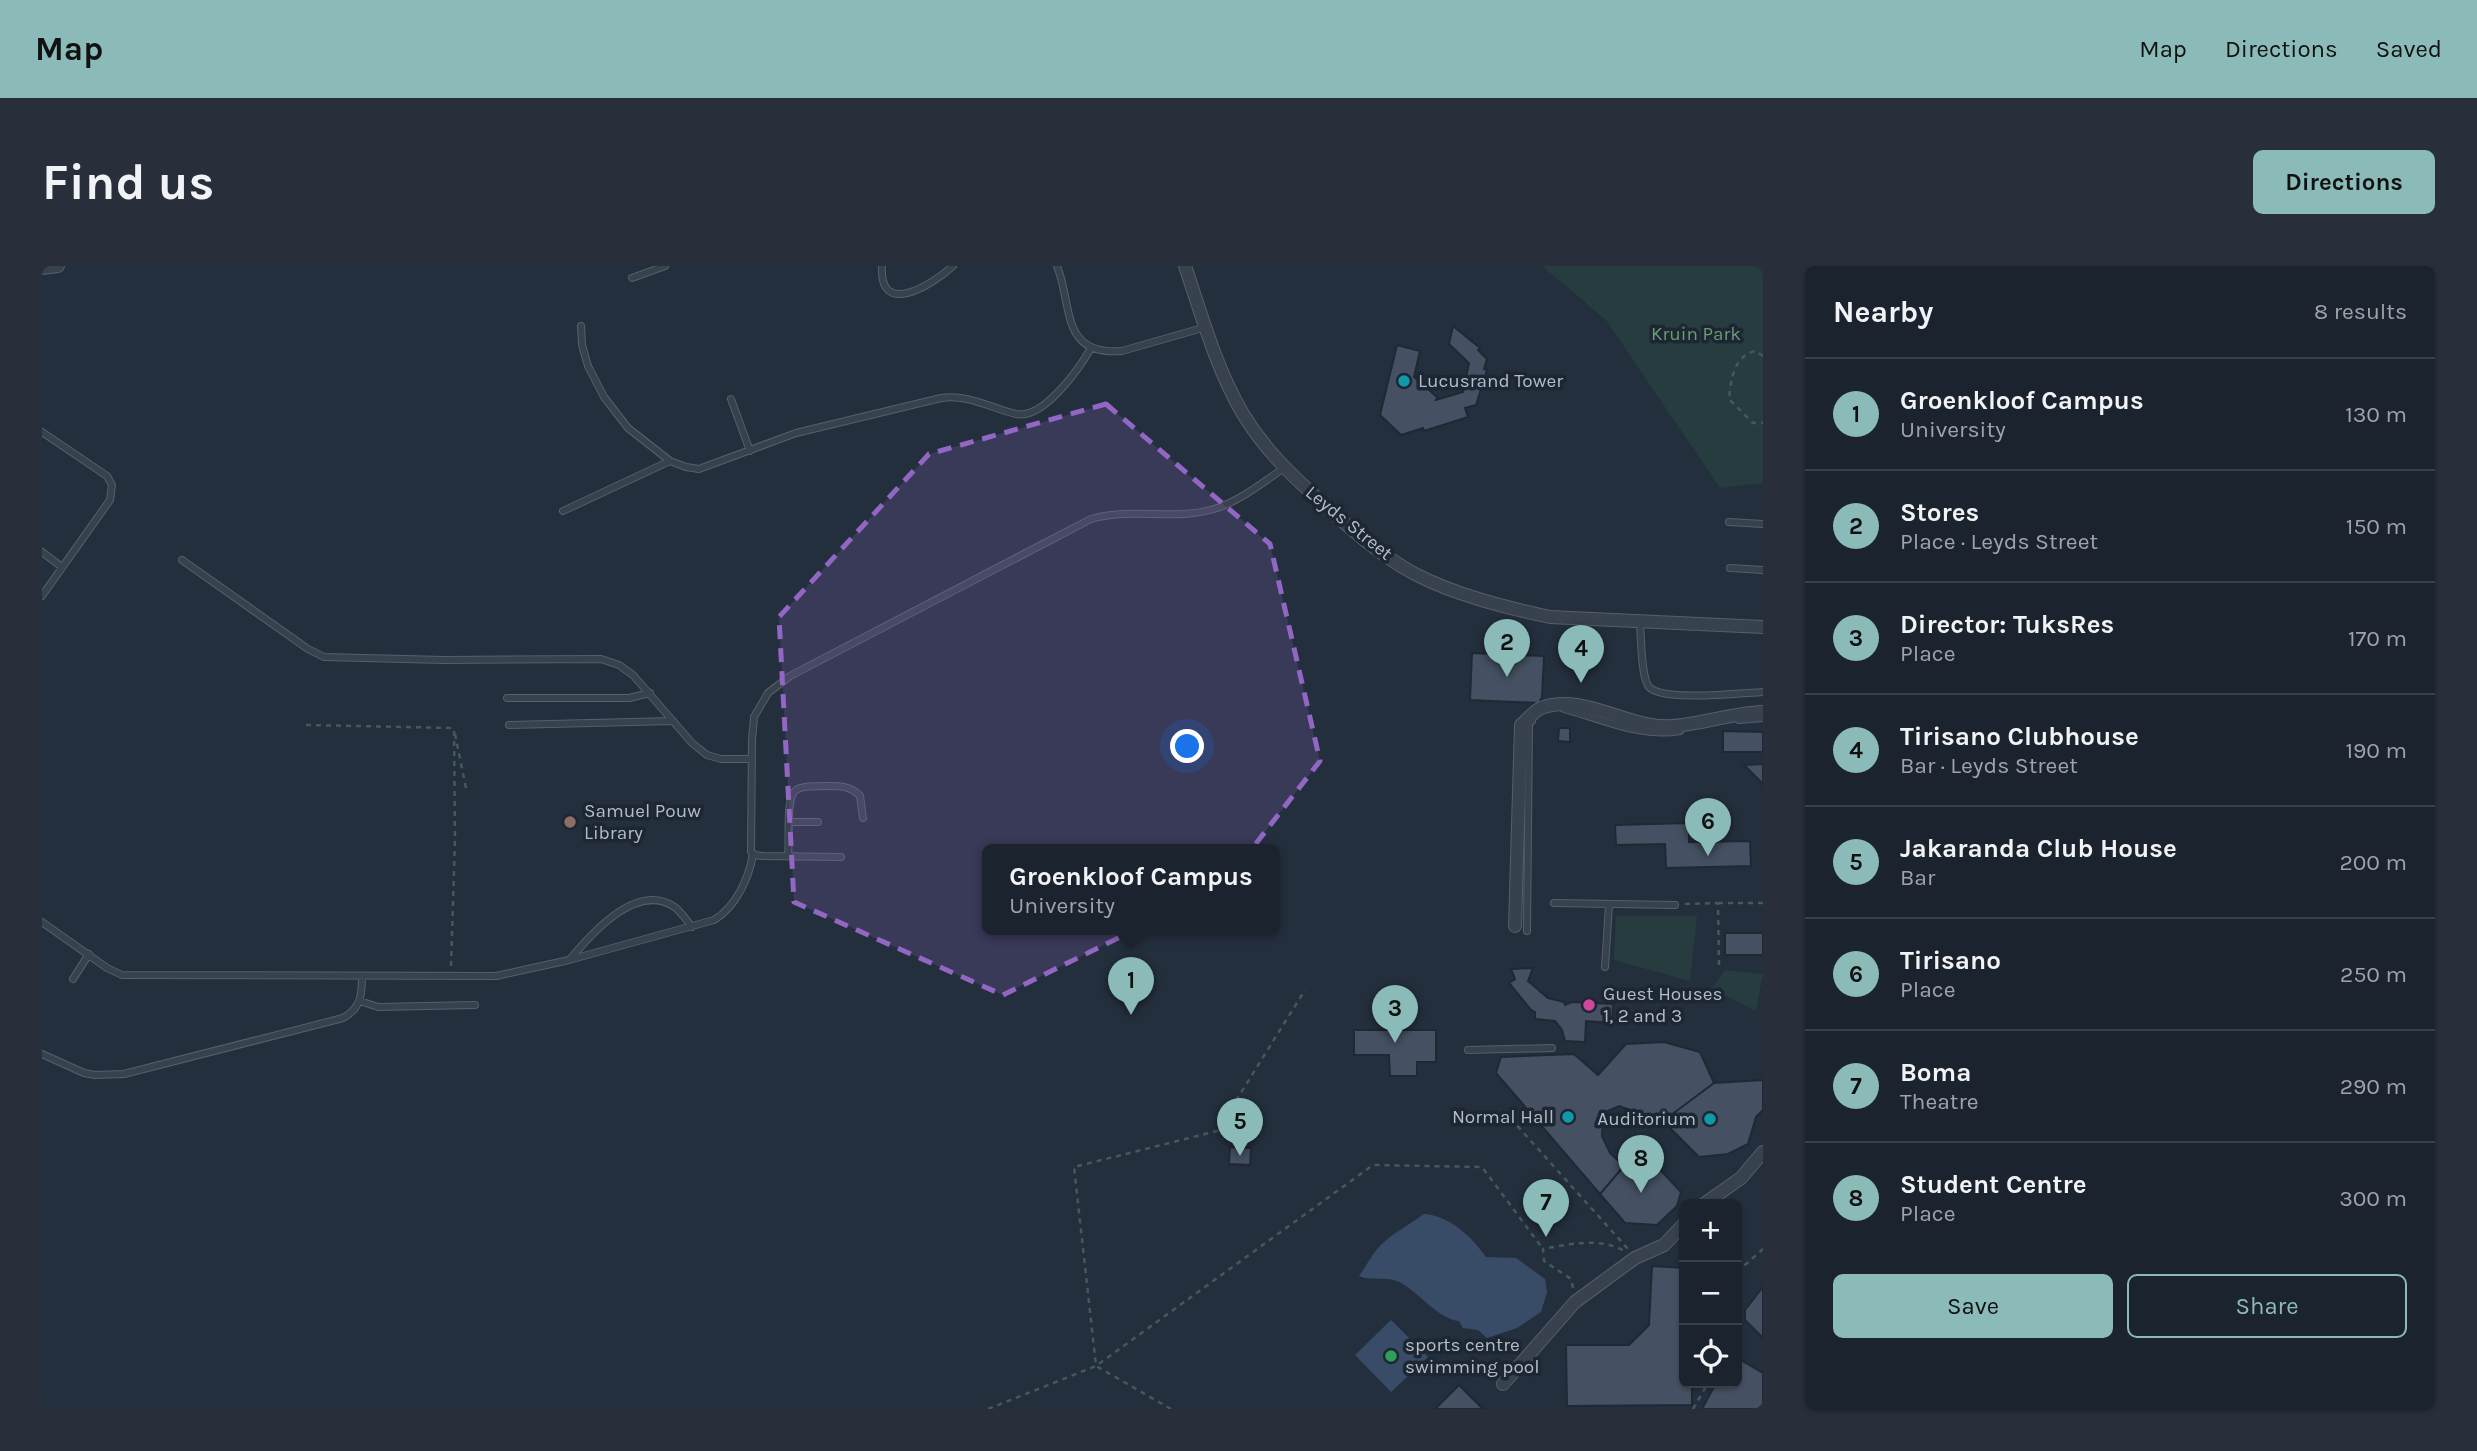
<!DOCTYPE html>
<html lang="en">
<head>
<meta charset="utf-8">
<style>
	:root { --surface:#1b232e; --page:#282f3a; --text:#f1f3f6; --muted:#a0a4aa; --line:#39404a; --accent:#8bbbb9 }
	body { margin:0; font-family:Karla,sans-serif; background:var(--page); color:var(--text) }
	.controls { position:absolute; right:21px; bottom:21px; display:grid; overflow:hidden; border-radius:10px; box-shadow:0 2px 5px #0004 }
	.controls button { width:63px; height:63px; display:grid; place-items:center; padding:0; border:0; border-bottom:2px solid var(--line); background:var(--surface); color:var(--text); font:35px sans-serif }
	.you { position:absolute; left:1146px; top:481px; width:24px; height:24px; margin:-18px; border:5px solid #fff; border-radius:50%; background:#1a73e8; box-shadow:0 0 0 10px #1a73e833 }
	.badge { display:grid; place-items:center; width:46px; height:46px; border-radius:50%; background:var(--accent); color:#111; font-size:23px; font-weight:700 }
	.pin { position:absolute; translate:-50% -58px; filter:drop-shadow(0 2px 4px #0008) }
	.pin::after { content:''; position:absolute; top:37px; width:24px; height:21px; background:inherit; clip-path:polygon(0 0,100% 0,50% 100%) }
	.popup { position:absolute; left:940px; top:578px; width:298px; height:91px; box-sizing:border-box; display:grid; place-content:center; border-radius:10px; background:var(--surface); filter:drop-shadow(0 2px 5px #0005); font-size:23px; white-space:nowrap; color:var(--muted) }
	.popup b { font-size:26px; color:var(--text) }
	.popup::after { content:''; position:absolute; left:50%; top:100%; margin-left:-14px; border:14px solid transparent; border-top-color:var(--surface) }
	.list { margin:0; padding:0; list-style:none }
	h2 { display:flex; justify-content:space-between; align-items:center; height:91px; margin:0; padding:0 28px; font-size:30px }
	h2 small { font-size:23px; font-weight:400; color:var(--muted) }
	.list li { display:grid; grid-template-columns:46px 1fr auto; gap:21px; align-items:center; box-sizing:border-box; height:112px; padding:0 28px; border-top:2px solid var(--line) }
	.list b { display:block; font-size:26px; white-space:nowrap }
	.list p { margin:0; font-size:23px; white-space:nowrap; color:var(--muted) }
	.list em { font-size:23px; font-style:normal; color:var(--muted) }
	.actions { display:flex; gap:14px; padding:21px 28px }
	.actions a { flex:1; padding:16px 0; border:2px solid var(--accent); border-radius:10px; text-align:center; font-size:24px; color:var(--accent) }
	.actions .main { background:var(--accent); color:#111 }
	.icon { flex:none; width:38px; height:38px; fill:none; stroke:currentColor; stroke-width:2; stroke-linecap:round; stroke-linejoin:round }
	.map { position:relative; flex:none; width:1721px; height:1143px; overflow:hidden; border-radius:10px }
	header { display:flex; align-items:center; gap:42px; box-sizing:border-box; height:98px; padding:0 35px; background:var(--accent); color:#111 }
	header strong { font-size:33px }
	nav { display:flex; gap:38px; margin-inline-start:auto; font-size:24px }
	.intro { display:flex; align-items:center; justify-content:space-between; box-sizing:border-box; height:168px; padding:0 42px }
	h1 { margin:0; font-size:49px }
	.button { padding:18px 32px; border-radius:10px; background:var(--accent); color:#111; font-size:24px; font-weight:700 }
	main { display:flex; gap:42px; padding:0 42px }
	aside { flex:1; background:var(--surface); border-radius:10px; box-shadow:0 2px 5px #0004 }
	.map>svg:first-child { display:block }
</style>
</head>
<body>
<header>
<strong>Map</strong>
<nav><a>Map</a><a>Directions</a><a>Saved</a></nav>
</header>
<div class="intro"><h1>Find us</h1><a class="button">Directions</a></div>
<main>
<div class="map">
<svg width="1721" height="1143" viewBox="0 0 1721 1143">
	<rect width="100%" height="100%" fill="#242f3e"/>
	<path fill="#263c3f" d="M1500 0H1721V217L1678 222 1564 54Z
		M1574 650H1655L1648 715 1572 694Z
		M1683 704 1721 708 1714 745 1670 723Z"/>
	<path fill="#394c67" d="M1382 948C1408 950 1429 970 1444 991L1474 992 1503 1013 1505 1026 1499 1046 1475 1062 1445 1072 1436 1064 1421 1062 1417 1055C1397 1053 1379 1029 1361 1018 1348 1009 1331 1016 1317 1010 1324 1001 1329 990 1336 982 1350 967 1366 960 1382 948Z
		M1349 1054 1386 1091 1349 1126 1313 1089Z"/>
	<path fill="#455162" stroke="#1f2835" stroke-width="2" d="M1411 60 1438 82 1436 84 1445 93 1442 103 1445 104 1434 139 1423 142 1426 151 1382 165 1381 162 1359 169 1338 149 1355 79 1378 85 1372 111 1395 131 1394 134 1421 126 1427 97 1407 78Z
		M1430 387 1502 390 1500 431 1497 437 1428 434Z
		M1517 462H1528V476L1516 475Z
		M1681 465 1721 466V486H1681Z
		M1721 498V518L1702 499Z
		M1647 557V576L1708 575 1709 600 1624 602 1623 578 1574 579 1573 559Z
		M1683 667H1721V689H1683Z
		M1491 702 1486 715 1506 732 1522 736 1523 739 1530 736 1571 738 1570 757 1544 755 1543 776 1523 775 1520 764 1513 755 1493 753V746L1489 744 1467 717 1473 713 1469 703Z
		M1312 764H1394V796H1375V810H1348L1347 789H1312Z
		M1622 776 1658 786 1672 817 1621 855 1577 840 1561 847 1560 870 1568 887 1582 900 1558 928 1454 807 1459 791 1532 788 1556 809 1584 778Z
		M1721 814V844L1714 851 1706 878 1686 888 1657 891 1621 855 1672 817Z
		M1188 881 1209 882 1208 899 1187 898Z
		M1611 896 1639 926 1635 940 1615 959 1583 957 1558 928 1582 900Z
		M1610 1000 1642 1002V1117H1650V1139L1525 1140 1524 1079H1587L1607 1059Z
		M1721 1021V1072L1703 1054V1044Z
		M1695 1092 1721 1107V1143H1660L1674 1117H1695Z
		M1417 1119 1441 1143H1393Z"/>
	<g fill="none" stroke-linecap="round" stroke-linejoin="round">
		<defs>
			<path id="lane" d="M840 0C837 53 891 18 911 0
				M1015 0C1031 40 1018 90 1080 85L1164 61
				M590 12 623 0
				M539 60 540 79 546 100 562 131 586 162 628 195 644 201 657 203 754 167 899 132C927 128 948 142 974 148 1001 154 1037 103 1049 82
				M689 133 708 185
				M0 166 65 210 70 219 68 234 0 330
				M521 245 628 195
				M1687 256 1721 258
				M0 286 20 301
				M140 294 266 383 282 391 402 394 559 393 577 399 591 409 650 477 665 489 679 493H710
				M1688 302 1721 304
				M1598 356C1599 370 1599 412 1607 421 1621 436 1699 427 1721 426
				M465 432H587L608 427
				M1522 443C1559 453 1600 472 1638 465
				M1697 454 1721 452
				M467 459 631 455
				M747 556H776
				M746 589C748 575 743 531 754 524 761 519 774 521 782 520 796 520 808 519 818 530L821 552
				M799 591 720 590 713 589 709 586 710 474 712 451 726 427 748 410 1049 253C1090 241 1132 255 1172 243 1198 235 1220 217 1242 202
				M1512 637 1633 639
				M0 656 65 702 80 709 454 710 527 694 672 654C694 641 707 612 711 588
				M1485 665 1487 458 1490 455
				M529 692C550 667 594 617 631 640 639 645 644 654 650 661
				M1563 701 1567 639
				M31 713 47 688
				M318 735 336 741 433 739
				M1426 784 1510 782
				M0 788 42 807 53 809 82 808 301 752C319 742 320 729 320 710"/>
			<path id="street" d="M1143 0C1160 50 1174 102 1201 148 1221 181 1246 206 1275 232 1305 260 1335 287 1371 307 1413 329 1462 341 1508 351L1721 361
				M0 2 16 0
				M1473 660 1479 459C1485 454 1492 445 1499 442 1543 426 1587 464 1631 460 1661 458 1690 447 1721 446
				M1662 938 1699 912 1721 886
				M1461 1118 1533 1036 1593 992 1622 979 1642 958"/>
		</defs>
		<use href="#lane" stroke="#565f6c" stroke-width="8"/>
		<use href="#street" stroke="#565f6c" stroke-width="14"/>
		<path stroke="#44595c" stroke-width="2.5" stroke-dasharray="5 5" stroke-linecap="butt" d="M1721 90 1713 85C1692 90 1689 113 1687 133L1711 157H1721
			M264 459 412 462
			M413 468 425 527
			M1676 637H1721
			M1643 638 1676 637 1677 699
			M409 700 413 573 412 460
			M1462 845 1586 983
			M1695 1006 1721 983
			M1531 1022 1529 1013 1502 995 1501 983C1527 978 1559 971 1582 985
			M1695 1027 1698 1055 1695 1071
			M946 1143 1054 1100 1331 899 1440 901 1501 983
			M1129 1143 1054 1100 1032 901 1175 865 1263 724
			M1651 1143 1666 1117"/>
		<use href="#lane" stroke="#38414e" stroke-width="6"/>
		<use href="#street" stroke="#38414e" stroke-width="12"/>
	</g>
	<path fill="#9266c3" fill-opacity="0.2" stroke="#9266c3" stroke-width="5" stroke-dasharray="14 9" stroke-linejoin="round" d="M1064 138 1228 278 1278 495 1181 620 961 729 752 636 737 351 887 188Z"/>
	<g fill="#0f9aa8" stroke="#1d2633" stroke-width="2.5">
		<circle cx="1362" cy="115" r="7"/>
		<circle cx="1526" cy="851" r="7"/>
		<circle cx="1668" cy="853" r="7"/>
	</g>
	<circle fill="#8d6e63" stroke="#1d2633" stroke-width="2.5" cx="528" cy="556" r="7"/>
	<circle fill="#d1479c" stroke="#1d2633" stroke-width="2.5" cx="1547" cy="739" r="7"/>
	<circle fill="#2e9e5b" stroke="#1d2633" stroke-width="2.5" cx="1349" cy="1090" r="7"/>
	<g text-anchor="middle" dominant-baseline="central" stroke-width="7" stroke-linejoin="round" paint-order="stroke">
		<g font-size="19" fill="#6b9a76" stroke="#1d2633">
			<text x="1654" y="68">Kruin Park</text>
		</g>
		<g font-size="19" fill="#b4bcc9" stroke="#1d2633" text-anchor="start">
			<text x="1376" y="115">Lucusrand Tower</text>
			<text x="542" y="545">Samuel Pouw<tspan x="542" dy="22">Library</tspan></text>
			<text x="1561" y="728">Guest Houses<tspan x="1561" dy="22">1, 2 and 3</tspan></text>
			<text x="1512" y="851" text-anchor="end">Normal Hall</text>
			<text x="1654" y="853" text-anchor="end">Auditorium</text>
			<text x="1363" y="1079">sports centre<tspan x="1363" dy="22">swimming pool</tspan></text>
		</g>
		<g font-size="19" fill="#b4bcc9" stroke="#1d2633">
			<text transform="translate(1307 257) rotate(39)">Leyds Street</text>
		</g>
	</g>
</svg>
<div class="controls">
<button>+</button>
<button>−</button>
<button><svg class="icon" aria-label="locate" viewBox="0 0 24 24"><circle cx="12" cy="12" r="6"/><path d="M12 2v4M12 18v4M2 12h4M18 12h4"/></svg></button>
</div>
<div class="you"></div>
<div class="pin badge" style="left:1089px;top:749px">1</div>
<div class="popup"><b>Groenkloof Campus</b>University</div>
<div class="pin badge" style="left:1465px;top:411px">2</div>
<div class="pin badge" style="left:1353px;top:777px">3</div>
<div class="pin badge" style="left:1539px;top:417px">4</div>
<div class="pin badge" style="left:1198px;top:890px">5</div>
<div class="pin badge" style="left:1666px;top:590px">6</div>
<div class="pin badge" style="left:1504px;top:971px">7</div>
<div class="pin badge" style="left:1599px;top:927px">8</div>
</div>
<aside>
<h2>Nearby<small>8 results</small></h2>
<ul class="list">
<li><span class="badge">1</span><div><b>Groenkloof Campus</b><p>University</p></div><em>130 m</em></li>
<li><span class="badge">2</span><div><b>Stores</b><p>Place · Leyds Street</p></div><em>150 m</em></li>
<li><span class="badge">3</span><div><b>Director: TuksRes</b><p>Place</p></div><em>170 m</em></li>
<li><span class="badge">4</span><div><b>Tirisano Clubhouse</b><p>Bar · Leyds Street</p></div><em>190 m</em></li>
<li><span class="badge">5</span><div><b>Jakaranda Club House</b><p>Bar</p></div><em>200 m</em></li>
<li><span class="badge">6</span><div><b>Tirisano</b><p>Place</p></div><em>250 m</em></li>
<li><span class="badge">7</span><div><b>Boma</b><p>Theatre</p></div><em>290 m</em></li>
<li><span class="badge">8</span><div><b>Student Centre</b><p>Place</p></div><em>300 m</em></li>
</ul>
<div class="actions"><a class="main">Save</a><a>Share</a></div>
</aside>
</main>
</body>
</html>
